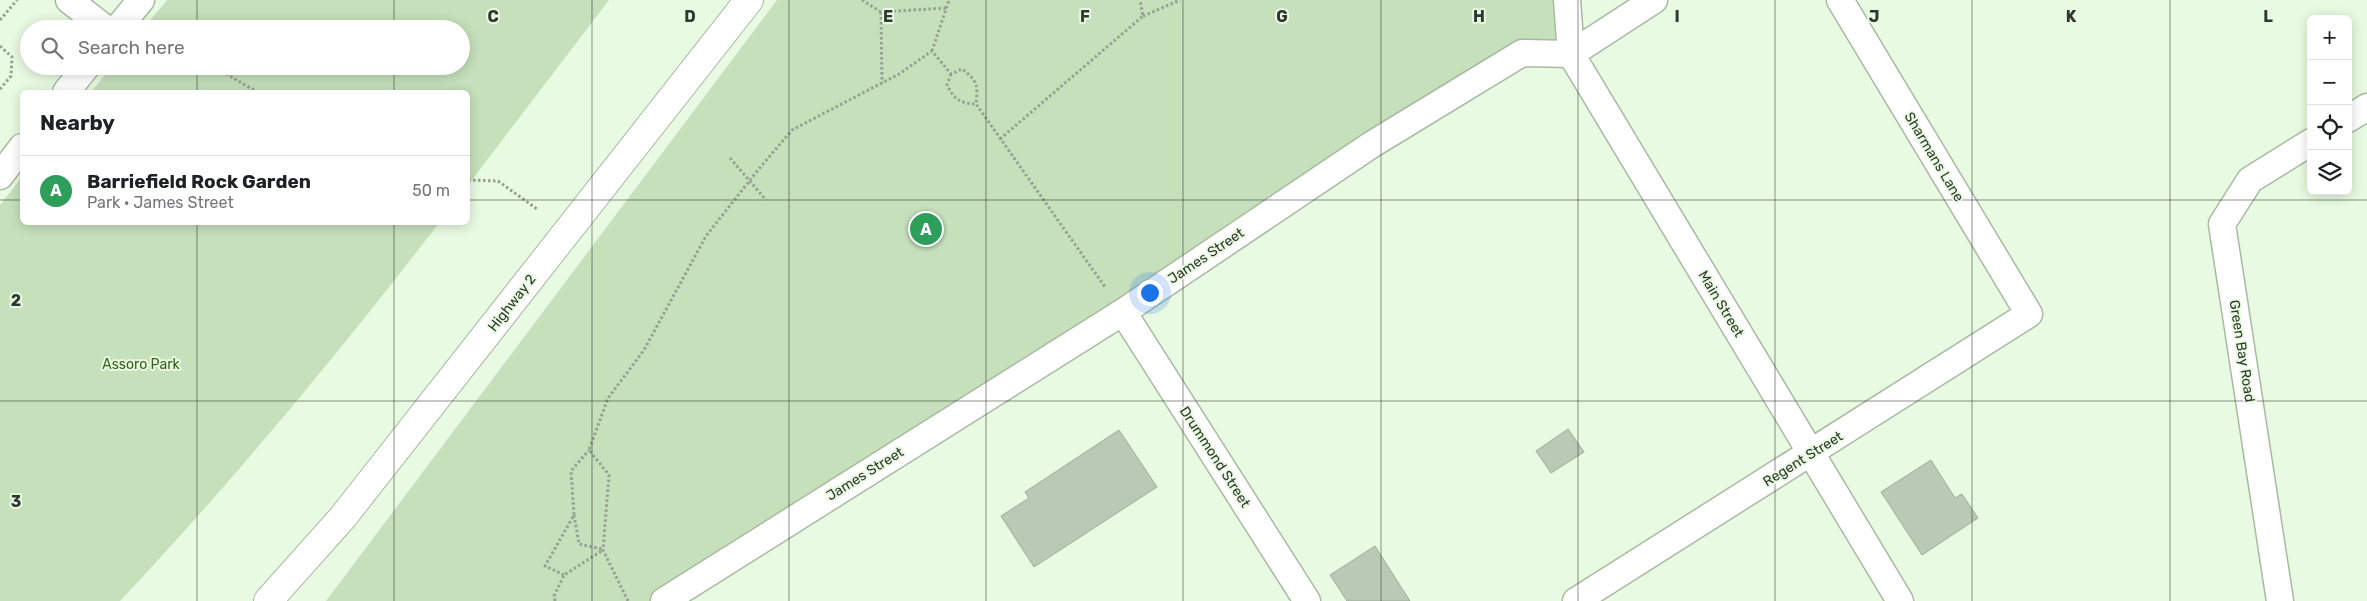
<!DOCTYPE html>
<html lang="en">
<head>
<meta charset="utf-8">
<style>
	:root { --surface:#fff; --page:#f6f6f6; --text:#202124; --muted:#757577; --line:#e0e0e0; --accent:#d93025 }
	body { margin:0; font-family:Rubik,sans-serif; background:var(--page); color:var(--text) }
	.controls { position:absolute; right:15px; top:15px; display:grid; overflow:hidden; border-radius:8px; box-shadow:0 2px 12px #0003 }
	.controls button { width:45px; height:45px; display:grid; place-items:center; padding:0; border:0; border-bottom:1px solid var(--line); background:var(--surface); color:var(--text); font:25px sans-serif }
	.you { position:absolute; left:1149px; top:292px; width:18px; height:18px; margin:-12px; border:4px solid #fff; border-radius:50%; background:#1a73e8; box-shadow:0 0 0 8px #1a73e833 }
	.badge { display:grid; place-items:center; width:32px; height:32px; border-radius:50%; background:var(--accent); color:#fff; font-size:16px; font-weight:700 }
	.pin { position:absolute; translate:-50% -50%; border:2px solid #fff; box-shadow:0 1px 5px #0006 }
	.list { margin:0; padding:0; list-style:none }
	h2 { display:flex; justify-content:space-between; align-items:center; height:65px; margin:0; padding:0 20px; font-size:21px }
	h2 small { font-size:16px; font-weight:400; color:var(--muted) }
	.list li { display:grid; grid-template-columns:32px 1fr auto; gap:15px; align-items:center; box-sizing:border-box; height:70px; padding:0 20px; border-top:1px solid var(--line) }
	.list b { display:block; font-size:19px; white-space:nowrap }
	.list p { margin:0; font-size:16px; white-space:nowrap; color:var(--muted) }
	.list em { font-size:16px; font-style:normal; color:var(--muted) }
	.icon { flex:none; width:28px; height:28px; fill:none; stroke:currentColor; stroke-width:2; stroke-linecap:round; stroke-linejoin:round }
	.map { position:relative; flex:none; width:2367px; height:601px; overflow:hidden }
	.search { position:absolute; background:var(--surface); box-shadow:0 2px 12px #0003; left:20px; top:20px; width:450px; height:55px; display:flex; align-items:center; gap:12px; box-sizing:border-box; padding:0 18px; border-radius:28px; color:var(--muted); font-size:19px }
	.panel { position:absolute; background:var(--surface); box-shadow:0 2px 12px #0003; left:20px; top:90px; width:450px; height:135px; border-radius:8px }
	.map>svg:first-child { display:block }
</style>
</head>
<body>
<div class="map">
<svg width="2367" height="601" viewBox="0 0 2367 601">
	<rect width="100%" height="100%" fill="#e9fae2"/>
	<path fill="#c6e0bb" d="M167 0H609L468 185V92H91L112 66H461V29H143Z
		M777 0H1567L1571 54H1522L664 601H326Z
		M22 177V222L439 223C339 353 233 481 120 601H0V205Z"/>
	<path fill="#b9c9b3" stroke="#9ead97" d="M1568 429 1584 452 1551 473 1536 451Z
		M1119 430 1157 487 1034 567 1001 516 1029 498 1025 492Z
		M1931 460 1955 498 1962 494 1978 518 1922 555 1881 492Z
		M1375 546 1410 601H1347L1330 575Z"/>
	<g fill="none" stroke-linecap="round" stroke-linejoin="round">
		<defs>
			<path id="street" d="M69 0 106 29
				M1567 0 1571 54 1900 601
				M117 29 141 0
				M66 92 87 66
				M2348 119 2367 107
				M0 176 22 147
				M1123 312 1307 601
				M664 601 1123 312 1371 145 1522 53 1571 54 1654 0
				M1576 601 2029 314 1840 0
				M2280 601 2222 224 2250 180 2311 142"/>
			<path id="secondary" d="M268 601 343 517 749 0"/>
		</defs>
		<use href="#street" stroke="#a9b9a3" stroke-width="29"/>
		<use href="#secondary" stroke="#a9b9a3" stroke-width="30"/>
		<path stroke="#95a190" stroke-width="3" stroke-dasharray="2.5 2.5" stroke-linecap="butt" d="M862 0 881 12 946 8
			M881 12 882 83
			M1143 16 1180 0
			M0 20 17 0
			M0 46 12 57 11 76 0 89
			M932 51 949 0
			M213 66 257 92
			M951 74 947 85C954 99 959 103 976 104
			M1000 139 1143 16 1140 0
			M730 158 766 200
			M468 180 498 181 537 209
			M574 515 579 544 602 549
			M564 575 545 566 574 515 571 471 589 450
			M555 601 554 596 564 575 603 550
			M628 601 603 550 609 475 589 450 608 398 644 350 706 236 758 170 792 130 899 74 932 51 951 74 962 69C978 81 978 86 976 104L1105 287"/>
		<use href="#street" stroke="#fff" stroke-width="26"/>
		<use href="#secondary" stroke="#fff" stroke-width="28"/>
	</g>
	<path fill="none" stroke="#30372e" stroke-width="1" stroke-opacity="0.55" d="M197 0V29M394 0V29M592 0V601M789 0V601M986 0V601M1183 0V601M1381 0V601M1578 0V601M1775 0V601M1972 0V601M2170 0V601M197 66V92M394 66V92M0 200H22M468 200H2367M197 222V601M394 222V601M0 401H2367"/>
	<g text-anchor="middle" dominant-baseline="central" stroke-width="4" stroke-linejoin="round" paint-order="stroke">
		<g font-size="14" fill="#30372e" stroke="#e9fae2">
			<text transform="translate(1934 157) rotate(59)">Sharmans Lane</text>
			<text transform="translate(1206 256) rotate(-34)">James Street</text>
			<text transform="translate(512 303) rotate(-52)">Highway 2</text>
			<text transform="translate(1721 304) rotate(59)">Main Street</text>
			<text transform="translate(2242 351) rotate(81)">Green Bay Road</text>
			<text transform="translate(1215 457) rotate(57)">Drummond Street</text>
			<text transform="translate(1803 459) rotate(-32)">Regent Street</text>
			<text transform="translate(865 474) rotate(-32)">James Street</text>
		</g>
		<g font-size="14" fill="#336418" stroke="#e9fae2">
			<text x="141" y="364">Assoro Park</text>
		</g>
	</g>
	<g font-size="16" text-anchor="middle" font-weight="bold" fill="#30372e" stroke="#e9fae2" stroke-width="4" stroke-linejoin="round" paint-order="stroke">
		<text x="493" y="22">C</text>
		<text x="690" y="22">D</text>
		<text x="888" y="22">E</text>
		<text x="1085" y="22">F</text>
		<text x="1282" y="22">G</text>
		<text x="1479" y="22">H</text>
		<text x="1677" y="22">I</text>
		<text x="1874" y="22">J</text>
		<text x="2071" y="22">K</text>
		<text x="2268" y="22">L</text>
		<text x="16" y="306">2</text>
		<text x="16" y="507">3</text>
	</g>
</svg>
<div class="controls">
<button>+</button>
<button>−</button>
<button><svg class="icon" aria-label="locate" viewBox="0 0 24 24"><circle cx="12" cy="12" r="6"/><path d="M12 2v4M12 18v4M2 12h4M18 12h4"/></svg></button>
<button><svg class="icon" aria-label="layers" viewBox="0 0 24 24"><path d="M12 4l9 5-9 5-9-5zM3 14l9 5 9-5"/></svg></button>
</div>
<div class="you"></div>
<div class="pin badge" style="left:926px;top:229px;background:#2e9e5b">A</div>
<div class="search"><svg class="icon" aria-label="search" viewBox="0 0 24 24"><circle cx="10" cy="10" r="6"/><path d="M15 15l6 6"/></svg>Search here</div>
<section class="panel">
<h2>Nearby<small></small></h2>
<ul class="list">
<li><span class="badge" style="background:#2e9e5b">A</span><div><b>Barriefield Rock Garden</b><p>Park · James Street</p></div><em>50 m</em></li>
</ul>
</section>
</div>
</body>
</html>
